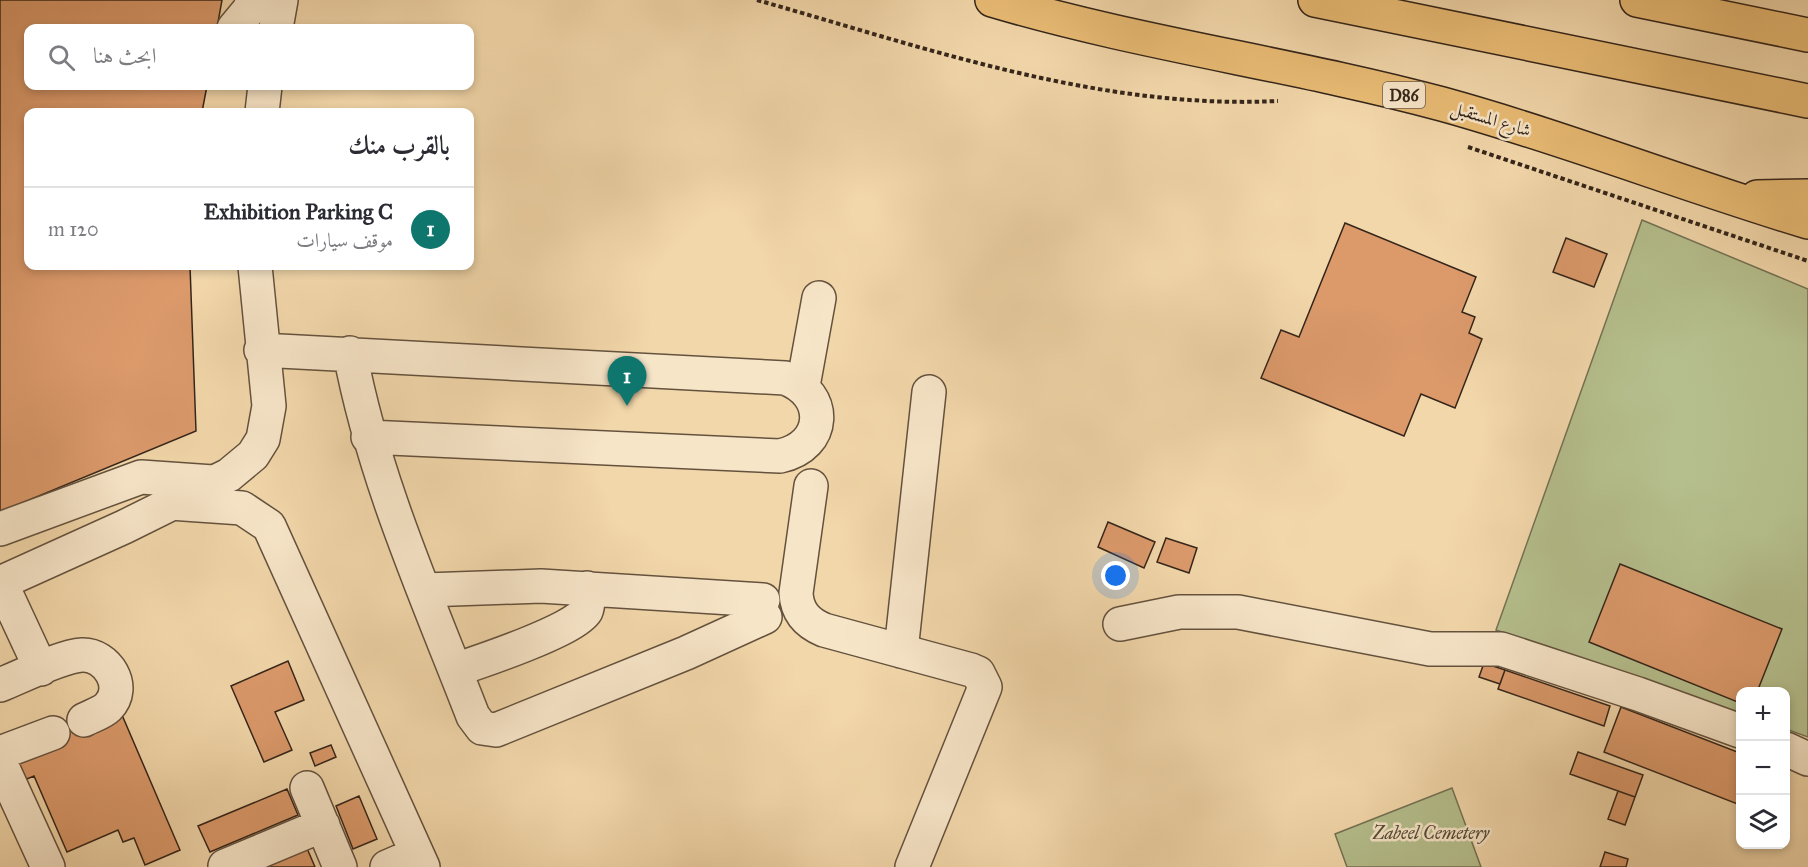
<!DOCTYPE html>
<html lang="ar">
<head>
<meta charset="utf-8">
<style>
	:root { --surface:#fff; --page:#f7f7f7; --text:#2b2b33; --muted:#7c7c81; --line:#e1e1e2; --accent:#0f766e }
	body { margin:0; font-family:"IM FELL Great Primer",Amiri,serif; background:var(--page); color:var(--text); direction:rtl }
	.controls { position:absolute; right:18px; bottom:18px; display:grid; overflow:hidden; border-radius:12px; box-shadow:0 3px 9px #0003 }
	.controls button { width:54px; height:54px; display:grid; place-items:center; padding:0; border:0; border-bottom:2px solid var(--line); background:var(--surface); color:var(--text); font:30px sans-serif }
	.you { position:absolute; left:1116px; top:576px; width:21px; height:21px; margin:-15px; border:4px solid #fff; border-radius:50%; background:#1a73e8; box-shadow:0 0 0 9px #1a73e833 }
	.badge { display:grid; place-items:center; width:39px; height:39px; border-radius:50%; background:var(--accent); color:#fff; font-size:20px; font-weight:700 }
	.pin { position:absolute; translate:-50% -50px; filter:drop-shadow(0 2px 3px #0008) }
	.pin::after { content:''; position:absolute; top:32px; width:21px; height:18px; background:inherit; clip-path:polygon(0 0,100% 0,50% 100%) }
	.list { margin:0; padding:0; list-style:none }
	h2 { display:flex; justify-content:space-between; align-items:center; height:78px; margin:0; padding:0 24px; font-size:26px }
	h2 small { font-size:20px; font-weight:400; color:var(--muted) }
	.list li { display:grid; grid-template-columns:39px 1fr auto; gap:18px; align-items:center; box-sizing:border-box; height:84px; padding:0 24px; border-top:2px solid var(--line) }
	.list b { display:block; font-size:22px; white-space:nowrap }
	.list p { margin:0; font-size:20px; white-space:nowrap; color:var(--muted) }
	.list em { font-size:20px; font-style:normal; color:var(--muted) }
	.icon { flex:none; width:33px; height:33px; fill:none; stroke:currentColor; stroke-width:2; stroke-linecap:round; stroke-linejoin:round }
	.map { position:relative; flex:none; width:1808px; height:867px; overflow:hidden; direction:ltr }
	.search { position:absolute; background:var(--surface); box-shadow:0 3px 9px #0003; left:24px; top:24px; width:450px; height:66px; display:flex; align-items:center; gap:15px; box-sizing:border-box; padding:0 21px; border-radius:12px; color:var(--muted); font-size:22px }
	.panel { position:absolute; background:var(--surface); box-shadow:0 3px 9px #0003; left:24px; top:108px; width:450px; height:162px; border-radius:12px; direction:rtl }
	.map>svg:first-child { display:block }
</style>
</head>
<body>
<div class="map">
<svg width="1808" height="867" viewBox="0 0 1808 867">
	<rect width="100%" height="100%" fill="#f2d7aa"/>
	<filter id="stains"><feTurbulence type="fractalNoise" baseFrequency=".00333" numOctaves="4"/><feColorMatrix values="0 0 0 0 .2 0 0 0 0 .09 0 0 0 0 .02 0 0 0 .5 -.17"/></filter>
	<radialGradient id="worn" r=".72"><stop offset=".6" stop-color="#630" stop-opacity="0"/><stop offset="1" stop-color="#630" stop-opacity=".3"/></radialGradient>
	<path fill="#b5bf8d" stroke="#747254" stroke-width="1.5" d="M1642 220 1808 289V737L1786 729V692H1740V714L1496 630Z
		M1452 788 1481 867H1347L1335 834Z"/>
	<path fill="#dc9a6b" stroke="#34251a" stroke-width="1.5" d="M0 0H222L217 28H28V86H207L202 112H28V266H190L196 431 0 512Z
		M1345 223 1476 277 1462 312 1475 317 1469 333 1482 339 1455 408 1421 394 1404 436 1261 378 1281 330 1299 337Z
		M1566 238 1607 254 1594 287 1553 272Z
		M1108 522 1155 542 1144 568 1098 547Z
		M1166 538 1197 548 1189 573 1157 562Z
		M1620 564 1782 629 1757 692H1740V703L1589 642Z
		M288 661 304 700 275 712 292 750 264 762 231 686Z
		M1484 663 1505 670 1500 684 1479 677Z
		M1505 670 1610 706 1604 726 1498 689Z
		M1621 707 1740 753V805L1604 752Z
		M81 715 88 730 122 715 180 850 145 865 134 838 123 842 118 830 67 852 34 776 22 781 15 763 51 728Z
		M331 745 336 757 315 766 310 753Z
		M1578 752 1643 775 1635 797 1570 774Z
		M287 789 298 815 210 852 198 826Z
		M1618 791 1635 797 1625 825 1608 819Z
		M359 796 377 839 353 849 336 806Z
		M306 846 315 867H256Z
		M1605 852 1628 859 1626 867H1600Z"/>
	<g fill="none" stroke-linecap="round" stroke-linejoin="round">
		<defs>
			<path id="minor" d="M234 28 249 10 253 0
				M276 28 281 0
				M262 112 265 86
				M261 350 785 378C829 394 827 446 780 456L368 437
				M350 353C374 480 427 597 473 716L482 728 496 730 686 653 765 617
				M803 386 819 298
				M811 486 796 593C797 612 807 623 824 630L971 670 978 673 985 687 912 867
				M170 503 242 508 269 526 423 867
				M0 529 141 477 213 482
				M0 583 124 527 229 475 253 455 263 439 269 406 255 266
				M1 583 41 669
				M425 590 541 586 763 600
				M1120 624 1179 612H1238L1430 649H1501L1638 694 1740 731
				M901 651 929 392
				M455 670C479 662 575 630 586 611 589 604 588 595 587 588
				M0 685C20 677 62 656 82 655 107 654 128 687 108 707 102 713 91 716 84 720
				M1786 749 1808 759
				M0 753 53 733
				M0 762 48 867
				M307 788 340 867
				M225 866 323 825
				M387 867 417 854"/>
			<path id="major" d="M992 0C1140 44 1293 64 1442 104 1565 138 1685 185 1808 222
				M1757 197 1808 196"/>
			<path id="highway" d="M1315 0 1808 101
				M1637 0 1808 35"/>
		</defs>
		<use href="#minor" stroke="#64523e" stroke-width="36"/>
		<use href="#major" stroke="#34251a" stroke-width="36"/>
		<use href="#highway" stroke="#34251a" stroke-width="36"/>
		<path stroke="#34251a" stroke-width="4" stroke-dasharray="4.5 3" stroke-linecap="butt" d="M757 0C926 48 1100 110 1278 101
			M1468 147 1808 261"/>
		<use href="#minor" stroke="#f7e5c8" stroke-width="33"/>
		<use href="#major" stroke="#e9bc75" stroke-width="33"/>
		<use href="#highway" stroke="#e9bc75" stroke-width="33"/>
	</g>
	<g text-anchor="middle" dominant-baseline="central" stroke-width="5" stroke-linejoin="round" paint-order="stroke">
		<rect fill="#f7e5c8" stroke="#6e5f4e" stroke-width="1.5" x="1383" y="82" width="42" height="26" rx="4.5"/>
		<g font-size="16" font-weight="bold" fill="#34251a">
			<text x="1404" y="95">D86</text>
		</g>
		<g font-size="18" fill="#34251a" stroke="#f7e5c8">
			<text transform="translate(1491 119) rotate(17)">شارع المستقبل</text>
		</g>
		<g font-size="18" font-style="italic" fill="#544c37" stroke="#f7e5c8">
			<text x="1431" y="833">Zabeel Cemetery</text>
		</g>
	</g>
	<rect width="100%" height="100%" filter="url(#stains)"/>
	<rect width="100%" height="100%" fill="url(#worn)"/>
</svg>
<div class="controls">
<button>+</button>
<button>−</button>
<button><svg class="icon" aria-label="layers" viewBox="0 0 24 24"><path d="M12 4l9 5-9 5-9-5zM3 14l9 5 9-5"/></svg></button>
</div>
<div class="you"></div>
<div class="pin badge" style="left:627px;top:406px">1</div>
<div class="search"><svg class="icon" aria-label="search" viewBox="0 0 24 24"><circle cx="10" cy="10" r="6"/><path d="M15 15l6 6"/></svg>ابحث هنا</div>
<section class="panel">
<h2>بالقرب منك<small></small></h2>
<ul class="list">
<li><span class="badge">1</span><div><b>Exhibition Parking C</b><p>موقف سيارات</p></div><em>120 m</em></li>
</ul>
</section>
</div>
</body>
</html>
